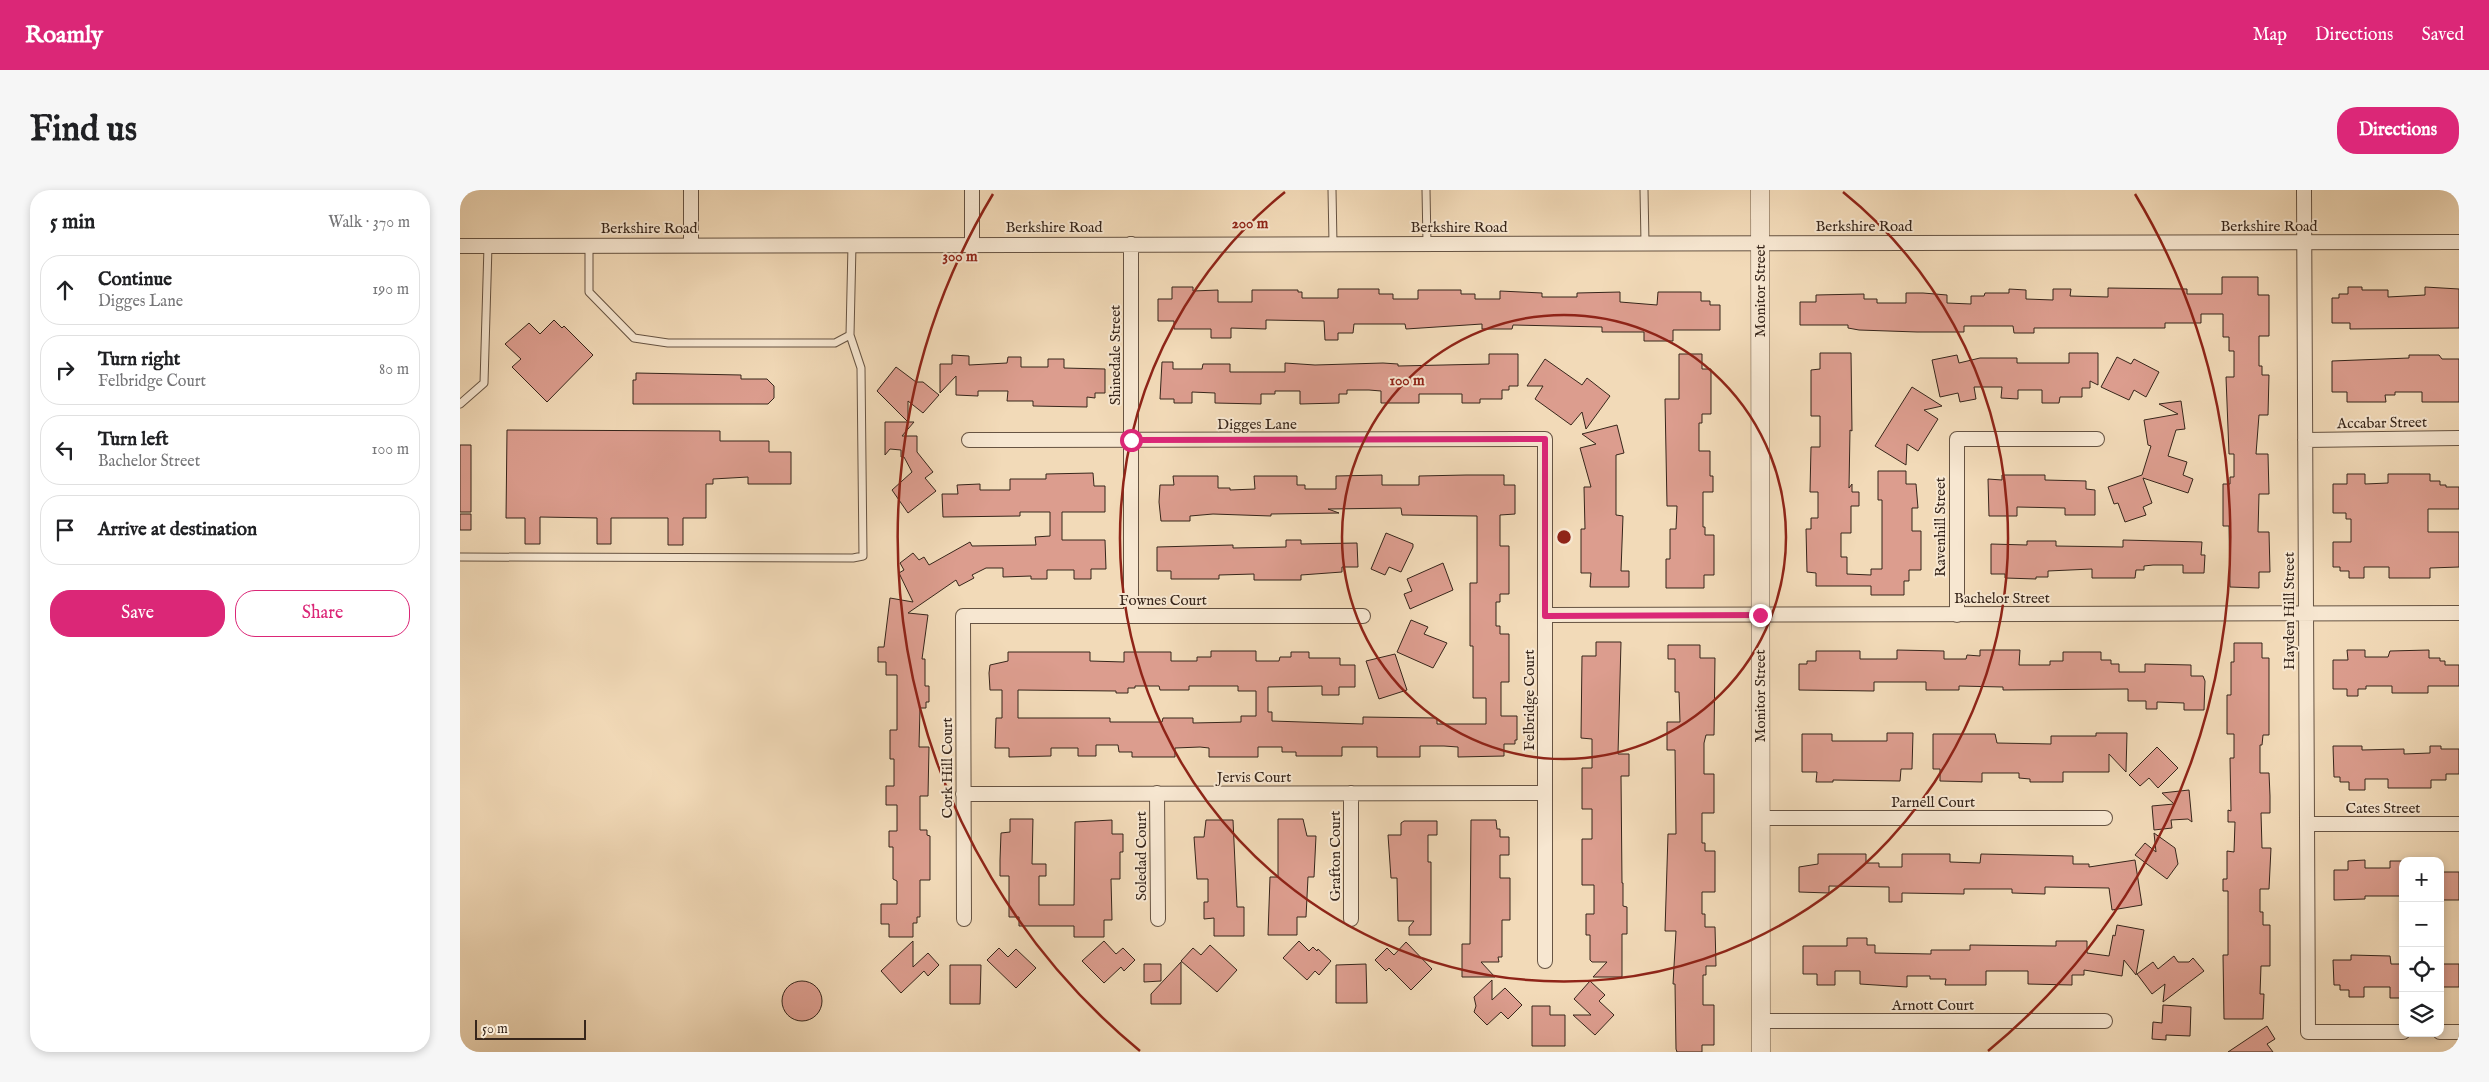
<!DOCTYPE html>
<html lang="en">
<head>
<meta charset="utf-8">
<style>
	:root { --surface:#fff; --page:#f6f6f6; --text:#202124; --muted:#757577; --line:#e0e0e0; --accent:#db2777 }
	body { margin:0; font-family:"IM FELL English",serif; background:var(--page); color:var(--text) }
	.controls { position:absolute; right:15px; bottom:15px; display:grid; overflow:hidden; border-radius:10px; box-shadow:0 2px 8px #0003 }
	.controls button { width:45px; height:45px; display:grid; place-items:center; padding:0; border:0; border-bottom:1px solid var(--line); background:var(--surface); color:var(--text); font:25px sans-serif }
	.scale { position:absolute; left:15px; bottom:12px; width:111px; box-sizing:border-box; padding-left:5px; border:2px solid #37261b; border-top:0; font-size:14px; line-height:18px; white-space:nowrap; color:#37261b; -webkit-text-stroke:4px #f7e7d1; paint-order:stroke }
	.stop { position:absolute; width:15px; height:15px; margin:-11px; border:4px solid #db2777; border-radius:50%; background:#fff }
	.stop.end { background:#db2777; border-color:#fff; box-shadow:0 1px 5px #0008 }
	.list { margin:0; padding:0; list-style:none }
	h2 { display:flex; justify-content:space-between; align-items:center; height:65px; margin:0; padding:0 20px; font-size:21px }
	h2 small { font-size:16px; font-weight:400; color:var(--muted) }
	.list li { display:grid; grid-template-columns:32px 1fr auto; gap:15px; align-items:center; box-sizing:border-box; height:70px; margin:0 10px 10px; padding:0 10px; border:1px solid var(--line); border-radius:20px }
	.list b { display:block; font-size:19px; white-space:nowrap }
	.list p { margin:0; font-size:16px; white-space:nowrap; color:var(--muted) }
	.list em { font-size:16px; font-style:normal; color:var(--muted) }
	.actions { display:flex; gap:10px; padding:15px 20px }
	.actions a { flex:1; padding:11px 0; border:1px solid var(--accent); border-radius:20px; text-align:center; font-size:18px; color:var(--accent) }
	.actions .main { background:var(--accent); color:#fff }
	.icon { flex:none; width:28px; height:28px; fill:none; stroke:currentColor; stroke-width:2; stroke-linecap:round; stroke-linejoin:round }
	.map { position:relative; flex:none; width:1999px; height:862px; overflow:hidden; border-radius:20px }
	header { display:flex; align-items:center; gap:30px; box-sizing:border-box; height:70px; padding:0 25px; background:var(--accent); color:#fff }
	header strong { font-size:24px }
	nav { display:flex; gap:28px; margin-inline-start:auto; font-size:18px }
	.intro { display:flex; align-items:center; justify-content:space-between; box-sizing:border-box; height:120px; padding:0 30px }
	h1 { margin:0; font-size:35px }
	.button { padding:12px 22px; border-radius:20px; background:var(--accent); color:#fff; font-size:18px; font-weight:700 }
	main { display:flex; gap:30px; padding:0 30px }
	aside { flex:1; background:var(--surface); border-radius:20px; box-shadow:0 2px 8px #0003 }
	.map>svg:first-child { display:block }
</style>
</head>
<body>
<header>
<strong>Roamly</strong>
<nav><a>Map</a><a>Directions</a><a>Saved</a></nav>
</header>
<div class="intro"><h1>Find us</h1><a class="button">Directions</a></div>
<main>
<aside>
<h2>5 min<small>Walk · 370 m</small></h2>
<ul class="list">
<li><svg class="icon" aria-label="ahead" viewBox="0 0 24 24"><path d="M12 20V5M6 11l6-6 6 6"/></svg><div><b>Continue</b><p>Digges Lane</p></div><em>190 m</em></li>
<li><svg class="icon" aria-label="right" viewBox="0 0 24 24"><path d="M7 20v-9h11M14 6l5 5-5 5"/></svg><div><b>Turn right</b><p>Felbridge Court</p></div><em>80 m</em></li>
<li><svg class="icon" aria-label="left" viewBox="0 0 24 24"><path d="M17 20v-9H6M10 6l-5 5 5 5"/></svg><div><b>Turn left</b><p>Bachelor Street</p></div><em>100 m</em></li>
<li><svg class="icon" aria-label="arrive" viewBox="0 0 24 24"><path d="M6 21V4h12l-3 4 3 4H6"/></svg><div><b>Arrive at destination</b></div></li>
</ul>
<div class="actions"><a class="main">Save</a><a>Share</a></div>
</aside>
<div class="map">
<svg width="1999" height="862" viewBox="0 0 1999 862">
	<rect width="100%" height="100%" fill="#f2dab8"/>
	<filter id="stains"><feTurbulence type="fractalNoise" baseFrequency=".004" numOctaves="4"/><feColorMatrix values="0 0 0 0 .2 0 0 0 0 .09 0 0 0 0 .02 0 0 0 .5 -.17"/></filter>
	<radialGradient id="worn" r=".72"><stop offset=".6" stop-color="#630" stop-opacity="0"/><stop offset="1" stop-color="#630" stop-opacity=".3"/></radialGradient>
	<path fill="#dc9d8e" stroke="#37261b" fill-rule="evenodd" d="M1762 87H1798V105H1809V146H1799V176H1802V185H1809L1808 225H1799L1796 264H1808L1809 304H1799L1798 342H1809L1810 382H1799V398L1770 397 1769 336H1763V294H1770V287H1774V264H1769L1766 187H1774V161H1769V147H1763V124H1741V133H1705V138H1574V143H1554L1553 136H1504V142H1457L1399 140 1388 138V135H1340V112H1356V105L1404 104V109H1417V113H1446V103H1463L1487 105V113L1511 114V106H1524L1525 103H1549V99L1566 100V109L1593 110V99H1611L1610 106 1648 107V98L1727 99V104H1762Z
		M712 97H733V101L758 100V112H792V100H838V102H842V108H878V99H919V104H933V109H958V100H1001V104H1015V109H1040V101L1082 103V107H1117V103L1160 102V112L1197 115 1198 102H1241V111H1250V115H1260V140H1213V151H1184V142H1142V137L1053 135 1052 139H1022V134L946 139 945 134H894L893 143H878V150H865L864 131 806 130V139L771 138V148H751V139H714V131H698V109H712Z
		M1888 97H1902V100H1928V107L1965 105V97L1999 99V138L1890 139V133H1872V108H1879V104H1888Z
		M94 130 102 138 104 136 133 165 87 212 52 177 61 169 45 154 69 133 80 144Z
		M1360 163H1391L1392 241 1390 240 1389 298 1392 294V302H1399V316H1391V343H1381V367H1387V384L1411 385V379H1422V310H1418V281H1446V294H1456L1458 318H1452V341H1461V380H1449V391H1444V405H1411V396H1356V383L1347 382 1346 339H1351V328H1358V302H1350L1351 257H1360V226H1351V180L1360 179Z
		M1609 163H1638V195L1630 191V198H1622V207H1600L1599 213H1582V200H1558V209L1541 208 1542 197H1514L1516 209 1500 212 1498 203 1480 207 1472 170 1497 165 1499 173 1520 168H1557V173H1609Z
		M1029 164H1058V196H1049V200H1042V209H1020V213H1002V204H959V213H921V201L909 200H887V204H879V213L840 214V201H815V204H801V214L755 213V203L732 202V213H714V209H700L702 172H713V179H742L743 174H770V182H825V173L855 175 923 173 938 174V176L1029 174Z
		M1219 164H1242V179H1251V224H1242V233H1239V261H1250V286H1253V302H1243V337H1245V345H1254V385H1244V398H1206V369H1210V339H1216L1217 316H1207L1205 209H1219Z
		M492 165 509 166V175L547 173 548 167H561V177H588V169H604V178L645 179V203H635V208L627 207V217L573 216V211H547L548 201H518V206L496 205V186L480 203V174H492Z
		M1949 165H1979L1982 169H1999V212H1962V202H1935V205H1925L1926 212H1887V202H1872V171L1949 168Z
		M1657 167 1671 174 1674 169 1699 182 1686 207 1674 200 1669 210 1641 197Z
		M1085 169 1122 195 1127 188 1150 206 1126 239 1122 222 1111 235 1075 209 1083 196H1067Z
		M436 177 456 192H463L479 205 463 223 448 211V232L417 201Z
		M176 183 281 185V189H307L314 196V208L308 214H173V190H176Z
		M1452 197 1482 216 1464 220 1478 229 1458 261 1447 254 1446 275 1415 256Z
		M1721 211 1725 239 1716 240 1708 266 1727 272 1723 285 1733 289 1728 303 1683 288 1692 313 1683 317 1686 325 1665 332 1658 313 1654 314 1648 297 1682 285 1691 256 1688 255 1684 230 1718 224 1699 214Z
		M425 232H454L442 246H457V262L473 282 465 288 476 301 448 323 432 300 452 282 444 267H441V260L430 259 425 265Z
		M1157 235 1164 263 1156 265V325L1163 326 1161 381H1169V397H1130L1131 383H1121V339H1125L1124 297H1131L1120 258 1136 254 1122 244Z
		M47 240 260 241V251H309V262H331V294H288V287L253 289V294H246V328H223V355H208V328H151V354H137V328L80 327V354H65V328H46Z
		M0 255H11V322H0Z
		M633 283 634 296H645V322H602V350H645L646 379H631V389H614V380H587V389H571V386L543 387V378H526L512 385 514 388 499 396 496 390 448 423 468 425 462 469H465V496H469V512H466V518H460L459 557H469L468 606H460V640H467V645L470 646V690H460V727H457V733H453V747H429V734H421V714H437V691L433 689V657H429V641H437V615H426V596H434V569H430V540H437V485H426V472H418V457H424L430 408 453 412 439 383 444 380 440 373 453 363 459 370 464 367 469 375 510 352 512 356 576 355 575 347 590 346V322H560V326L483 327 482 304H498L497 295 520 294V300H550V289H586V284Z
		M1887 284H1905V294L1928 293V284H1970V291H1980V295H1986V297H1999V319H1968V342H1999V377L1970 378V388H1929V377H1904V388H1889V381H1880V377H1873V352H1891V329H1886V323H1873V294H1887Z
		M922 285V295H959V286L1006 285H1044V295H1055V324L1040 325V356H1049V404H1040V412H1036V436H1040V444H1049V492H1041V526H1057V550H1055V554H1044V566L998 567V557L984 556H960V567H917V557H882V566H836V562H822V557H798V567H749V558L740 557 715 558V567H672V562H659L658 555H636V566H618V558H591V566L549 567V558H535L536 528H542V500H530L529 483 530 475 548 471V462H630V471L664 472V462H711V471H737V467H751V461H796V471H819L820 467H831V462H849V468H880V475H895V497H879V505H862V496L808 497V522H812V531L903 534V527L977 528V534H1026V508H1013V456H1010V393H1017V326L942 325 941 318 868 319 879 323 811 324V326L753 324 730 326V331H701L699 312 700 295H714L713 286H758V298H770V300L795 299 794 286H837V295H845V299H876V286ZM675 496H699L700 500H729V496H778V501H796V526H781V532L733 533V528H703L702 532H650V528H558V500L656 501V503H668V498H675Z
		M1542 285H1585V290L1626 291V299L1635 300V325H1605V318L1557 317V326H1529L1528 289 1542 290Z
		M0 324H11V340H0Z
		M926 343 953 354V357L941 382 929 377 925 385 911 379Z
		M826 350H841V354L897 353 898 377H882V382L841 385V390H794V384L759 385V389H711V381H697V357L773 355V358L826 357Z
		M1663 350 1742 352 1741 365H1745L1744 383H1723V375H1693L1684 376V380H1676L1675 388H1632V379L1588 381V387H1576V389L1545 388V384H1531V354L1567 355V351H1596V356L1663 357Z
		M983 373 993 400 950 419 944 404 952 401 947 389Z
		M951 430 968 437 964 444 987 453 973 478 937 462Z
		M1136 452H1161L1158 564H1169V586H1161L1162 693H1163V716L1167 717V744H1162V787H1133L1147 772H1132L1130 770V745H1126V724H1134V695H1122V649H1132V619H1122V578H1132V549L1121 548 1122 466H1136Z
		M1774 453H1802V468H1809V545H1803L1802 555H1800V583H1809L1810 606V623H1801L1802 658H1811L1809 699H1800V722H1803V735H1810V776H1801L1800 804H1804L1803 829H1764L1763 765H1768V701H1763V689H1767V661L1774 662 1775 632H1768V620L1771 621 1770 568H1774V544H1767V505H1771V472H1774Z
		M1208 455H1240V468H1255L1254 545H1246L1244 553V584H1254V623H1242V653H1245V661H1255V702H1242V724H1245V737H1255L1256 776H1246V785H1243V815H1254V855H1242V862H1217L1216 859 1215 794H1213L1216 741H1205L1208 644H1216L1215 560H1207V532H1220L1219 502H1215V469H1208Z
		M1437 460 1484 461V469H1506L1507 465 1520 466V460H1560L1559 475H1590V471H1603V462H1641V470H1651V474H1659V482H1685V474L1731 475V486H1743L1745 491 1744 520H1724V513L1697 512V519H1686V511H1668V499L1543 500V497L1499 496V500H1466V492H1414V501L1339 500V474H1347V471H1356V461H1400V469H1437Z
		M1887 460H1905V467H1928L1930 461 1969 460V468H1980V471H1985V475H1999V496H1968V503H1932V496H1906V499H1898V506H1887V499H1873V470H1888Z
		M935 464 947 500 919 509 906 471Z
		M1427 543H1453L1452 579H1441L1440 591 1373 590V592H1356L1357 582H1342V544H1372V551H1427Z
		M1636 543H1667L1666 582 1649 564V582H1603V592H1570V589L1559 588V583H1522V592L1480 591V579H1473V544H1535L1537 553 1591 554V546H1636Z
		M1873 556H1902V560L1944 559V564L1970 563V556H1981V559H1999V584H1986V590H1971V598H1928V589H1905V600H1889V592H1880V587H1874Z
		M1697 557 1718 578 1698 598 1689 588 1680 596 1669 585Z
		M1729 600 1732 632 1728 629 1711 630 1712 638 1694 640 1692 616 1714 614 1702 603Z
		M550 629H573L572 674H586V686H579V715H614L615 632 652 630V644H663V662H660V689H651L652 730H644V747H614V736H559V727H549V686H540V670L541 643 550 642Z
		M818 629H843L847 646H856L854 687H848L846 727H837V745H808L810 687H818Z
		M746 630H773L777 717H784V746H754V728L744 729V712H748V689H737L734 647H744Z
		M1011 630H1036L1037 639H1040V647H1049V665H1040V688H1050V730H1042V767H1038L1039 772H1021L1035 787H1002V754H1010Z
		M944 631H977V645H968V672H971V745H949V737L954 731H938L937 688H931L928 645H941V633Z
		M1694 643 1715 658 1718 674 1707 689 1675 665 1685 653 1696 662Z
		M1358 664H1406V673H1419V677H1442V664H1490V672L1520 673 1521 664 1613 666V674H1629V677L1675 670 1682 715 1652 720 1649 698 1585 697V704L1552 703V699H1504V704L1442 703V712H1429V697L1369 696V703L1339 702V677L1358 674Z
		M1905 670V678H1930V671H1943V706H1905V709L1874 710V680H1888V671Z
		M1980 682H1999V710H1980Z
		M1657 735 1684 740 1676 785 1664 770 1662 786 1624 780V785H1612V795L1568 794V781H1526V795H1485L1486 789H1470V786H1447V797L1400 794V781H1375V795H1357V784H1343V756H1387V748H1407V755H1415V763L1471 764V760H1510V755L1596 756V751H1627V763L1649 766 1653 745 1655 746Z
		M453 751V777L468 763 479 775 468 786 464 781 441 803 421 781Z
		M644 751 656 764 663 758 675 770 664 781 661 777 644 793 622 771Z
		M839 751 849 761 853 757 857 761 858 759 871 771 859 785 855 781 847 790 823 768Z
		M946 752 972 779 951 800 929 778 926 781 915 770 927 758 934 765Z
		M750 755 777 780 757 802 721 771 733 758 741 765Z
		M539 758 548 767 556 759 576 778 556 798 527 770Z
		M1891 765 1930 766 1931 774H1943V808H1930V797H1904V807H1889V800H1880V795H1874L1873 770H1891Z
		M1714 766 1718 772H1729L1733 768 1744 781 1703 812 1705 794 1692 804 1677 784 1693 772 1698 779Z
		M721 772V814H691V804Z
		M684 774H701V791L684 792Z
		M906 774 907 813H876V775Z
		M1980 774H1999V797H1980Z
		M490 775H521L520 814H490Z
		M1032 790V810L1045 798 1062 815 1048 829 1041 822 1027 835 1014 822 1016 816 1014 807Z
		M322 811a20 20 0 1 1 40 0a20 20 0 1 1-40 0Z
		M1130 791 1145 805 1139 811 1154 825 1135 845 1113 825H1131L1114 809Z
		M1703 815 1731 817 1730 846 1706 845V850L1692 849 1693 832 1702 833Z
		M1072 816H1090V825H1105V856H1072Z
		M1807 836 1815 849 1807 854 1813 862H1768Z"/>
	<g fill="none" stroke-linecap="round" stroke-linejoin="round">
		<defs>
			<path id="service" d="M872 0 873 53
				M966 0 967 53
				M1184 0 1185 53
				M129 55V102L174 148 208 153H375L390 145 392 55
				M0 214 24 193 28 56
				M0 367 393 368 403 366 401 178 390 145"/>
			<path id="minor" d="M231 0V54
				M512 0V54
				M1844 0 1848 842H1943
				M671 54V426
				M0 56 1999 52
				M509 250 1085 249V771
				M1845 250 1999 248
				M1085 425 1999 423
				M1497 425V249H1637
				M697 603 698 729
				M891 603V729
				M503 604 1085 603
				M1300 628H1645
				M1847 634H1999
				M504 729 503 426H903
				M1301 831H1645
				M1980 842H1999"/>
			<path id="tertiary" d="M1300 0 1301 862"/>
		</defs>
		<use href="#service" stroke="#665342" stroke-width="9"/>
		<use href="#minor" stroke="#665342" stroke-width="16"/>
		<use href="#tertiary" stroke="#665342" stroke-width="19"/>
		<use href="#service" stroke="#f7e7d1" stroke-width="7"/>
		<use href="#minor" stroke="#f7e7d1" stroke-width="14"/>
		<use href="#tertiary" stroke="#f7e7d1" stroke-width="18"/>
	</g>
	<g fill="none" stroke-linecap="round" stroke-linejoin="round">
		<path stroke="#db2777" stroke-width="6" d="M671 250 1085 249V426L1300 425"/>
	</g>
	<g fill="none" stroke="#8f2418" stroke-width="2.5">
		<circle cx="1104" cy="347" r="222"/>
		<path d="M1383 2A444 444 0 1 1 825 2"/>
		<path d="M680 861A666 666 0 0 1 533 4M1675 4A666 666 0 0 1 1528 861"/>
	</g>
	<g text-anchor="middle" dominant-baseline="central" stroke-width="4" stroke-linejoin="round" paint-order="stroke">
		<g font-size="15" fill="#37261b" stroke="#f7e7d1">
			<text x="1404" y="36">Berkshire Road</text>
			<text x="1809" y="36">Berkshire Road</text>
			<text x="594" y="37">Berkshire Road</text>
			<text x="999" y="37">Berkshire Road</text>
			<text x="189" y="38">Berkshire Road</text>
			<text transform="translate(1300 101) rotate(-90)">Monitor Street</text>
			<text transform="translate(655 165) rotate(-90)">Shinedale Street</text>
			<text transform="translate(1922 233) rotate(-1)">Accabar Street</text>
			<text x="797" y="234">Digges Lane</text>
			<text transform="translate(1480 337) rotate(-90)">Ravenhill Street</text>
			<text x="1542" y="408">Bachelor Street</text>
			<text x="703" y="410">Fownes Court</text>
			<text transform="translate(1829 421) rotate(-90)">Hayden Hill Street</text>
			<text transform="translate(1300 506) rotate(-90)">Monitor Street</text>
			<text transform="translate(1069 510) rotate(-90)">Felbridge Court</text>
			<text transform="translate(487 578) rotate(-90)">Cork Hill Court</text>
			<text x="794" y="587">Jervis Court</text>
			<text x="1473" y="612">Parnell Court</text>
			<text x="1923" y="618">Cates Street</text>
			<text transform="translate(681 666) rotate(-90)">Soledad Court</text>
			<text transform="translate(875 666) rotate(-90)">Grafton Court</text>
			<text x="1473" y="815">Arnott Court</text>
		</g>
	</g>
	<circle cx="1104" cy="347" r="8" fill="#8f2418" stroke="#f7e7d1" stroke-width="2.5"/>
	<g font-size="15" text-anchor="middle" font-weight="bold" fill="#8f2418" stroke="#f7e7d1" stroke-width="4" stroke-linejoin="round" paint-order="stroke">
		<text x="790" y="38">200 m</text>
		<text x="500" y="71">300 m</text>
		<text x="947" y="195">100 m</text>
	</g>
	<rect width="100%" height="100%" filter="url(#stains)"/>
	<rect width="100%" height="100%" fill="url(#worn)"/>
</svg>
<div class="controls">
<button>+</button>
<button>−</button>
<button><svg class="icon" aria-label="locate" viewBox="0 0 24 24"><circle cx="12" cy="12" r="6"/><path d="M12 2v4M12 18v4M2 12h4M18 12h4"/></svg></button>
<button><svg class="icon" aria-label="layers" viewBox="0 0 24 24"><path d="M12 4l9 5-9 5-9-5zM3 14l9 5 9-5"/></svg></button>
</div>
<div class="scale">50 m</div>
<div class="stop" style="left:671px;top:250px"></div>
<div class="stop end" style="left:1300px;top:425px"></div>
</div>
</main>
</body>
</html>
